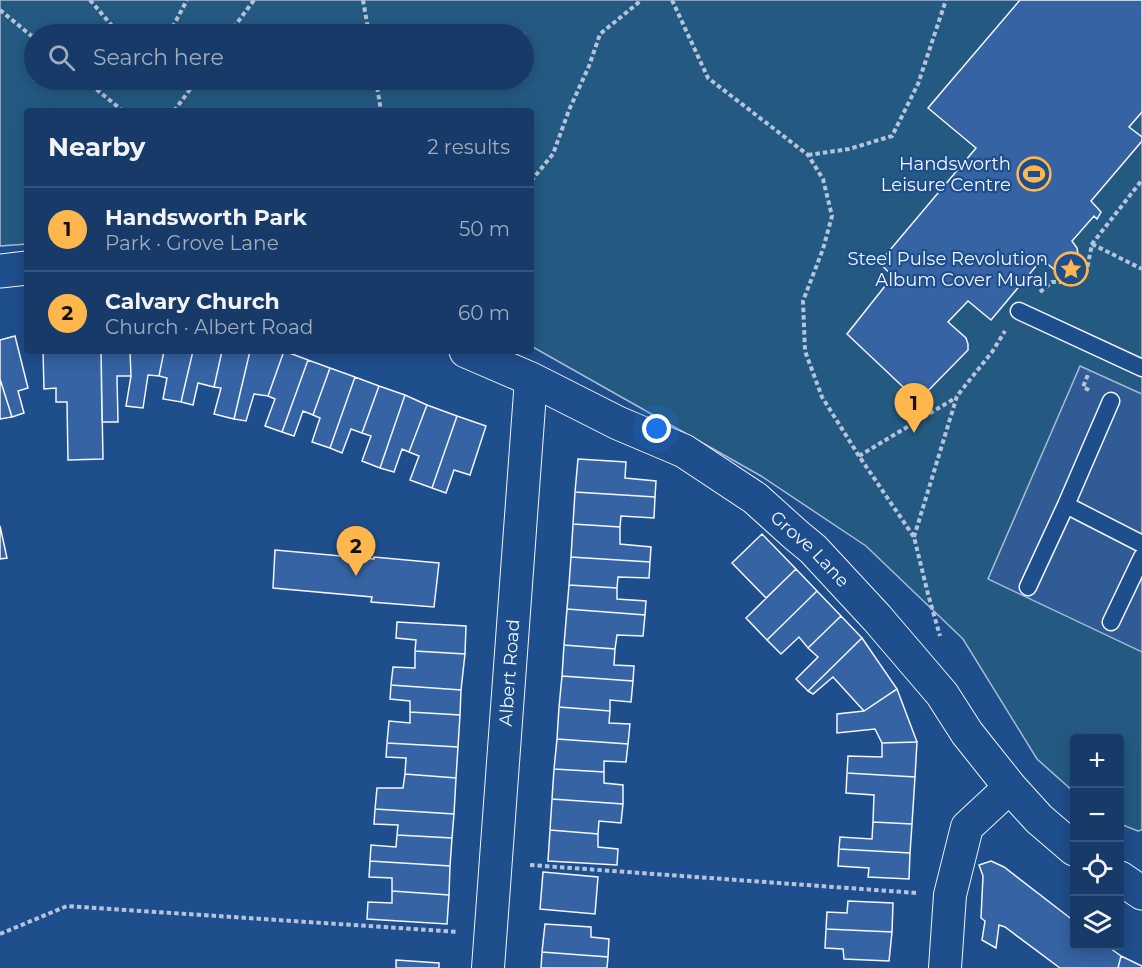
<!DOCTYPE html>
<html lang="en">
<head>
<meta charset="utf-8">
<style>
	:root { --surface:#173a69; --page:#20416f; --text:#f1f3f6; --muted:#9eadc0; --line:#36547d; --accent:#ffb74d }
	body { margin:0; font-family:Montserrat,sans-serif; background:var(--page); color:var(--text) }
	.controls { position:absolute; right:18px; bottom:18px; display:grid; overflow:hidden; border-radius:6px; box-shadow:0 3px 15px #0003 }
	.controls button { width:54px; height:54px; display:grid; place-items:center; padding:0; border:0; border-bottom:2px solid var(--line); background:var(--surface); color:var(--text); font:30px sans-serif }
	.you { position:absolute; left:657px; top:429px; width:21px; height:21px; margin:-15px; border:4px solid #fff; border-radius:50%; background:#1a73e8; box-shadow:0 0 0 9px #1a73e833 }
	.badge { display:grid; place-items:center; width:39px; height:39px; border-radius:50%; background:var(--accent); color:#111; font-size:20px; font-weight:700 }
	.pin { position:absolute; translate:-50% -50px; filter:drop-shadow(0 2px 3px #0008) }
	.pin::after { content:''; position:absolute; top:32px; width:21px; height:18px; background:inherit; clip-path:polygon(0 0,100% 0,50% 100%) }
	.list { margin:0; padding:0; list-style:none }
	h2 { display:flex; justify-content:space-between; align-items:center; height:78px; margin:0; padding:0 24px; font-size:26px }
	h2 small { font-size:20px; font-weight:400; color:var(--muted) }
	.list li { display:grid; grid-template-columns:39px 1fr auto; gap:18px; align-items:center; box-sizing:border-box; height:84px; padding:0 24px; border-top:2px solid var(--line) }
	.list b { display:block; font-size:22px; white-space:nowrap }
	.list p { margin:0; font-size:20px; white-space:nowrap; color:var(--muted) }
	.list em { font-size:20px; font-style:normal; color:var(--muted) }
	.icon { flex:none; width:33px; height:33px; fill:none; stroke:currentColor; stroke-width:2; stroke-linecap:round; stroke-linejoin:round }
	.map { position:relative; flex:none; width:1142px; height:968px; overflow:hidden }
	.search { position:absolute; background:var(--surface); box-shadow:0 3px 15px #0003; left:24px; top:24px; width:510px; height:66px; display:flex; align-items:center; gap:15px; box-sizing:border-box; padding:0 21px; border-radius:33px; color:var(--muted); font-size:22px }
	.panel { position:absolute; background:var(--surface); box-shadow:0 3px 15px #0003; left:24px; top:108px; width:510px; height:246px; border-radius:6px }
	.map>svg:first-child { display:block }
</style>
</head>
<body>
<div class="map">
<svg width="1142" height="968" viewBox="0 0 1142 968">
	<rect width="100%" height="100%" fill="#1f4e8c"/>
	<path fill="#245a82" stroke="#a8bbd7" stroke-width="1.5" fill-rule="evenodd" d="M0 0H1142V830L1138 831 1120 824V738H1074V792L1037 759 963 639 866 546 761 476 531 346V111H27V244L0 246ZM34 34H524V80H34Z"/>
	<path fill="#305b95" stroke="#a8bbd7" stroke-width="1.5" d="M1080 366 1142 394V652L988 579Z"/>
	<path fill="#3563a3" stroke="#f2f6ff" stroke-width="1.5" d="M1020 0H1142V112L1129 127 1142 137V141L1091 201 1101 212 1097 219 1094 216 1072 241 1077 248 1078 255 1076 263 1071 269 1064 272H1057L1042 259 991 320 968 301 948 322 966 338 968 344V350L918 401 847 334 893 276 879 263 976 148 928 108Z
		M15 336 28 388 18 391 24 413 12 417 0 379V340Z
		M43 351H101L103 459 68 460 67 402H56V388L44 389Z
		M101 351H130L131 376H117L118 422H102Z
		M130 351H164L159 376 148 375 143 408 126 406 131 376Z
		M164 351H193L181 402 163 399 167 378 159 376Z
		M193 351H222L214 387 198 383 193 405 181 402Z
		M222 351H250L234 419 214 414 221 388 214 387Z
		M250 351H284L268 396 254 394 246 421 234 419Z
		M284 351 308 360 282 432 265 426 275 399 268 396Z
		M308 360 330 368 313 415 303 411 294 436 282 432Z
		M330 368 355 377 330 448 312 442 320 418 313 415Z
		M355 377 379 386 362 433 351 429 342 453 330 448Z
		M0 379 12 417 0 419Z
		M379 386 405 395 380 468 362 461 371 436 362 433Z
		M405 395 427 405 409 452 402 449 394 472 380 468Z
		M427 405 457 416 432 488 410 480 419 456 409 452Z
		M457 416 486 426 470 475 454 470 446 493 432 488Z
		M578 459 626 462 625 478 656 481 655 497 575 492Z
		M575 492 655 497 654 518 621 516 620 527 573 524Z
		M573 524 620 527V544L651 547 650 562 571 557Z
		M0 526 7 558 0 559Z
		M762 534 796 569 766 598 732 563Z
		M275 550 374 559V557L439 563 434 607 371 602 372 597 273 588Z
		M571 557 650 562 649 578 618 577 617 588 569 585Z
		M796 569 817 591 767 640 746 618Z
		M569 585 617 588V599L646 601 645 615 567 609Z
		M817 591 841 616 808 648 799 637 781 654 767 640Z
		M567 609 645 615 643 636 617 635 615 649 564 645Z
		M841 616 862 638 808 691 796 679 818 657 808 648Z
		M397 622 466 626 465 654 415 651 416 640 396 638Z
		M862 638 897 689 864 711 833 677 813 694 808 691Z
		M564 645 615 649 614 665 634 666 633 681 562 676Z
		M415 651 465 654 461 690 391 685 393 667 415 668Z
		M562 676 633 681 631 702 610 700V711L559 707Z
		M391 685 461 690 460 715 410 712V701L390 699Z
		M897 689 917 742 882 743 875 729 837 733V714L864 711Z
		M559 707 610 711 609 723 630 724 628 744 557 739Z
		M410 712 460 715 458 747 387 743 389 721 410 723Z
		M557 739 628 744 626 762 604 761V772L554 769Z
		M917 742 915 777 847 773 848 756 882 757V743Z
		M387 743 458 747 456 778 405 774 406 758 386 757Z
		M554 769 604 772V783L623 785V804L552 799Z
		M847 773 915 777 912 824 873 822 874 795 846 793Z
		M405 774 456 778 454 814 375 809 377 788H403Z
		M552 799 623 804 621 823 599 821 598 834 550 830Z
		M375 809 454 814 452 838 397 835 398 825 374 824Z
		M873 822 912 824 910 853 839 849 840 837 872 839Z
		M550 830 598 834V847L618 849 617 865 548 861Z
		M397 835 452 838 450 866 370 861 371 845 396 847Z
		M839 849 910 853 909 879 868 877 869 868 838 866Z
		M370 861 450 866 449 895 392 891V878L369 877Z
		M991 861 1004 867 1074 921V946H1107L1121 956 1118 968H1060L1005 927 999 925 996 948 982 940 985 921 981 918 983 876 979 865Z
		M543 872 598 877 595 914 540 909Z
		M392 891 449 895 447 924 367 919 368 902 392 903Z
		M848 901 893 903 892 932 826 929 827 912 847 913Z
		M545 924 591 927V937L609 939 608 957 542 952Z
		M826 929 892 932 889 961 844 959 843 949 825 948Z
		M542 952 608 957 607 968H541Z
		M1121 956 1142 966V968H1118Z
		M396 960 439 963V968H396Z"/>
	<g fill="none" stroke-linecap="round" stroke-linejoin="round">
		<defs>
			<path id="lane" d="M1019 311 1142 368
				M1066 505 1142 544
				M1028 587 1066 505 1111 401
				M1111 622 1142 557"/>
			<g id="street">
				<path id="s1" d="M488 968 531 379"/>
				<path d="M945 968 950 895 967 827 1010 787"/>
			</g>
			<g id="secondary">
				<path d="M0 271 27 268"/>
				<path id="s2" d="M466 351 531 379 618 423 684 451 755 498 796 535 813 549 877 618 942 694 967 733 1010 787 1039 819 1074 849"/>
				<path d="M1120 878 1142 893"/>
			</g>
		</defs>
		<use href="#lane" stroke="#f2f6ff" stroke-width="19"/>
		<use href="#street" stroke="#f2f6ff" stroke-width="34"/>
		<use href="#secondary" stroke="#f2f6ff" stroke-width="35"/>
		<path stroke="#b3c4dc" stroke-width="4" stroke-dasharray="4.5 3" stroke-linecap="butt" d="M90 0 119 34
			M363 0 369 34
			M672 0 708 78 808 155 823 179 832 216 823 249 803 301 805 351 822 397 859 456 914 537 928 594 940 636
			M0 10 34 38
			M169 34 187 0
			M229 34 254 0
			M85 80 123 111
			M376 80 381 111
			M174 111 197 80
			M808 155 849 149 892 136 918 84 946 0
			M531 181 553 154 569 110 589 66 600 34 638 3 639 0
			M1092 244 1142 269
			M1040 292 1052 282H1076L1086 274 1092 244 1142 180
			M1089 390 1083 387 1089 372
			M859 456 957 397
			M914 537 957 396 992 352 1005 331
			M530 865 917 893
			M0 934 67 906 458 932"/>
		<use href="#lane" stroke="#1f4e8c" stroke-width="16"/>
		<use href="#street" stroke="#1f4e8c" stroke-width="32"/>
		<use href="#secondary" stroke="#1f4e8c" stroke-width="33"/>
	</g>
	<defs>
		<symbol id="stadium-ring" viewBox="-11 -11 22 22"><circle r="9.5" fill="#1f4e8c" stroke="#ffb74d" stroke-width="1.5"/><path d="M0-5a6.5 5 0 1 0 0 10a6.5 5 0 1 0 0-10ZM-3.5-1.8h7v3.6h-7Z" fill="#ffb74d"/></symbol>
		<symbol id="sight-ring" viewBox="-11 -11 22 22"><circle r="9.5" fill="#1f4e8c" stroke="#ffb74d" stroke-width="1.5"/><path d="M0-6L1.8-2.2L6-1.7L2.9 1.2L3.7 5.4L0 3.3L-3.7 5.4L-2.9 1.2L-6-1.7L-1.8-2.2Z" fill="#ffb74d"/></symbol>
	</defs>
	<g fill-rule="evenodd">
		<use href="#stadium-ring" x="1015" y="155" width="38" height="38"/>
		<use href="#sight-ring" x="1052" y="250" width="38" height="38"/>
	</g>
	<g text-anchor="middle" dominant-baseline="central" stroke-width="4.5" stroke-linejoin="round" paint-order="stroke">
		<g font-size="18" fill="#f2f6ff" stroke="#1f4e8c" text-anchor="end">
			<text x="1011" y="164">Handsworth<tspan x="1011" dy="21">Leisure Centre</tspan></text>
			<text x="1048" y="259">Steel Pulse Revolution<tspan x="1048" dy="21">Album Cover Mural</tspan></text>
		</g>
		<g font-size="18" fill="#f2f6ff" stroke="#1f4e8c">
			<text stroke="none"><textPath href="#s2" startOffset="400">Grove Lane</textPath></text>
			<text stroke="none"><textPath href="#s1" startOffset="296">Albert Road</textPath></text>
		</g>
	</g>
</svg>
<div class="controls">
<button>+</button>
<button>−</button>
<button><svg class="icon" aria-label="locate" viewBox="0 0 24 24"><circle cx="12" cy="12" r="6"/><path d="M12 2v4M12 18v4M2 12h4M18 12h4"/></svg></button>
<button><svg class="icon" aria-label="layers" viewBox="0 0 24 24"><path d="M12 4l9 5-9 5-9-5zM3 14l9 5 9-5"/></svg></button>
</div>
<div class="you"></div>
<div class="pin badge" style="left:914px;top:433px">1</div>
<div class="pin badge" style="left:356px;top:576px">2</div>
<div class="search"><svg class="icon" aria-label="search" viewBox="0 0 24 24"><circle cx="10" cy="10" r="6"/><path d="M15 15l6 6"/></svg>Search here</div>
<section class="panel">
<h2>Nearby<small>2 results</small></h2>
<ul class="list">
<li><span class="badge">1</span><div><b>Handsworth Park</b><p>Park · Grove Lane</p></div><em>50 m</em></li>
<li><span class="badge">2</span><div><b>Calvary Church</b><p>Church · Albert Road</p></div><em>60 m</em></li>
</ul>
</section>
</div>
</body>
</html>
